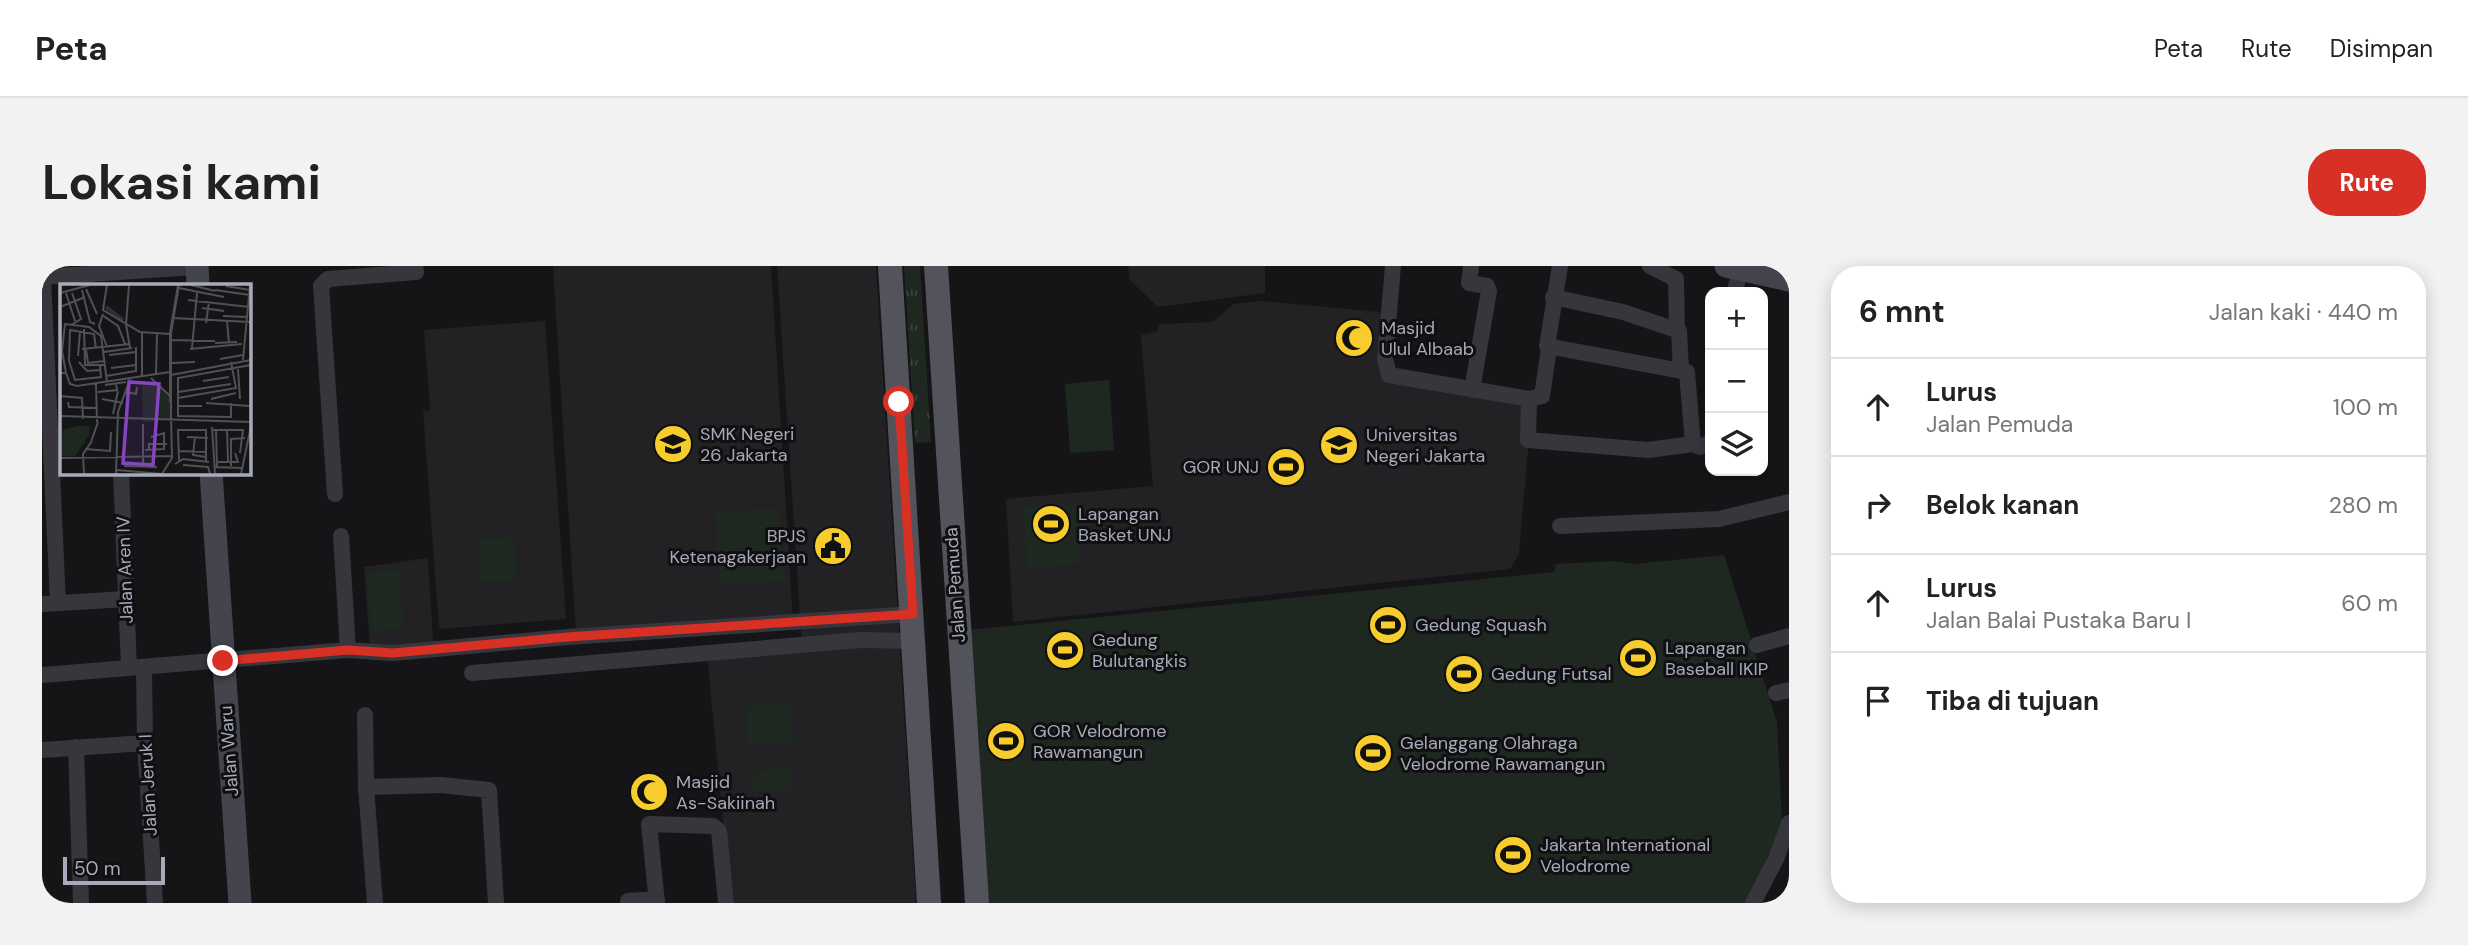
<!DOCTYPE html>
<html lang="id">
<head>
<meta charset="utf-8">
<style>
	:root { --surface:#fff; --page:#f2f2f2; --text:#222; --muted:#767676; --line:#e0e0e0; --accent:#d93025 }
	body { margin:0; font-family:"DM Sans",sans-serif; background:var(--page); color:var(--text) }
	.controls { position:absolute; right:21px; top:21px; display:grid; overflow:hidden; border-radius:14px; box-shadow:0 4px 18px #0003 }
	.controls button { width:63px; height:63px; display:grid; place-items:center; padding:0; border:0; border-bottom:2px solid var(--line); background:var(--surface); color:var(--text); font:35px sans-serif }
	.scale { position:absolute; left:21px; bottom:18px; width:102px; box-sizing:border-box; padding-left:7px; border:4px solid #a7aab8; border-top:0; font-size:19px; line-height:24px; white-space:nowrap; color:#a7aab8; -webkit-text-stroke:5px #101012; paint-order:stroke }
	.stop { position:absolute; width:21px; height:21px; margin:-16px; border:5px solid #d93025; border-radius:50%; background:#fff }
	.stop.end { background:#d93025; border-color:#fff; box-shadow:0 2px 7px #0008 }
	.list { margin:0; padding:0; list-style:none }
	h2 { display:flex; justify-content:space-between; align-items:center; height:91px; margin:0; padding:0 28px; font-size:30px }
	h2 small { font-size:23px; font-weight:400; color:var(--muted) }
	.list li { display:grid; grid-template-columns:46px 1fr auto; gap:21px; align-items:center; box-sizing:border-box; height:98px; padding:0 28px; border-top:2px solid var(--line) }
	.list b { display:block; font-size:26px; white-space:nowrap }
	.list p { margin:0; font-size:23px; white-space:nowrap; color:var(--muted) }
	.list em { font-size:23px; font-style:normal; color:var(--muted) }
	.icon { flex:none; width:38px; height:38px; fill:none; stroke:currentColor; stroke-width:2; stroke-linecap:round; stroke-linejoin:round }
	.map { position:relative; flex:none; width:1747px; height:637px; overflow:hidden; border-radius:28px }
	header { display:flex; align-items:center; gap:42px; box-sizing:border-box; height:98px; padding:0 35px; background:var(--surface); border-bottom:2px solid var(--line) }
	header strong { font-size:33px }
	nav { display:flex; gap:38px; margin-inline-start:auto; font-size:24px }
	.intro { display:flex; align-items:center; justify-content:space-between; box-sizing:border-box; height:168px; padding:0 42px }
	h1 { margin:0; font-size:49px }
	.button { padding:18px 32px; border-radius:28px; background:var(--accent); color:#fff; font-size:24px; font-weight:700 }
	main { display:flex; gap:42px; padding:0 42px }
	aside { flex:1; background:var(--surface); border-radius:28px; box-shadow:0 4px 18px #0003 }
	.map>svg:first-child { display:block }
</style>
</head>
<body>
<header>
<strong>Peta</strong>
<nav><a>Peta</a><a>Rute</a><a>Disimpan</a></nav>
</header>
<div class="intro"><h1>Lokasi kami</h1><a class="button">Rute</a></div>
<main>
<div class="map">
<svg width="1747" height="637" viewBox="0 0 1747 637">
	<defs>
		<pattern id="grass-tufts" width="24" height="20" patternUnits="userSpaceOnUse" patternTransform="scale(1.75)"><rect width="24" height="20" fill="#1f2721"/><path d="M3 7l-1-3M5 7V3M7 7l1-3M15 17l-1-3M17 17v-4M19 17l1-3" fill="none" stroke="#3d443f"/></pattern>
	</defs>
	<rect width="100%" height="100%" fill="#151517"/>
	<path fill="#222124" d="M511 0H729L751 355 534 369Z
		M735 0H834L874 637H689L665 389 760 382Z
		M1086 0H1223V27L1116 41 1088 14Z
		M1219 35 1348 47 1342 111 1490 137 1477 288 1468 303 971 356 964 233 1111 220 1099 69 1114 66 1118 58 1171 56 1191 38Z
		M503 55 524 353 397 363 381 145 388 144 382 64Z
		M386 292 392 390 329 395 322 301Z"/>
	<path fill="url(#grass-tufts)" d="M862 0H878L889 176 873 177Z"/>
	<path fill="#1f2721" d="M1067 114 1072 184 1028 187 1023 118Z
		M1036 237 1040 298 985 302 981 241Z
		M737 241 743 315 678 319 673 246Z
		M472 271 475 314 438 316 435 273Z
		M1682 289 1735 456 1740 555 1712 637H935L916 365 1512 306 1514 298 1572 295 1592 298Z
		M358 304 362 363 329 365 325 306Z
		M751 439 753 476 705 478 704 440Z
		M751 502 752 524 712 526 711 505Z"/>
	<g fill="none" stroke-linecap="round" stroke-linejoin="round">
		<path stroke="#36363c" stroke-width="16" d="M1351 0 1343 93 1347 109 1487 133
			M1429 0 1427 17 1445 20 1447 25 1430 124
			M1518 0 1505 80 1645 106 1651 178 1658 181 1668 177
			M1608 0 1634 13 1635 65
			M0 11 155 1
			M1 11 16 337
			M1692 26 1699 5
			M1511 31 1581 46 1637 65 1639 104
			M1507 82 1500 130 1487 133 1486 174 1606 184 1651 178
			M79 206 87 402
			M293 228 279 20 286 13 374 6 373 0
			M1518 260 1677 253 1747 236
			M299 270 306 384
			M0 338 84 333
			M1715 379 1747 370
			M102 401 103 477 113 637
			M430 407 818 374 872 375
			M0 409 306 384 351 387 525 371 871 348
			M1734 427 1747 424
			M323 449 324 521 333 637
			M34 481 39 637
			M0 484 103 477
			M324 521 399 519 447 524 454 637
			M586 635 615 633
			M615 637 607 558 671 560 677 565 684 637
			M1711 637 1734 593 1747 557"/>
		<path stroke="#44454c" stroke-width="23" d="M155 0 156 19
			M1684 0 1747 14
			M169 206 198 637"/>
		<path stroke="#52535b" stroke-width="24" d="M848 0 887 637
			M894 0 935 637"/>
	</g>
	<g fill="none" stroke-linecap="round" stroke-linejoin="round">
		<path stroke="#d93025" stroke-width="9" d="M181 395 306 384 351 387 525 371 871 348 857 136"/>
	</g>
	<defs>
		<symbol id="mosque-disc" viewBox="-11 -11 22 22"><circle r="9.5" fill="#f7cc2d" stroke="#101012"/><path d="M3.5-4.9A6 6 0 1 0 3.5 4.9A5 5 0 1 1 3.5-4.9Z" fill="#111"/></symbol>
		<symbol id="school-disc" viewBox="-11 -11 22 22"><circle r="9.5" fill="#f7cc2d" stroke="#101012"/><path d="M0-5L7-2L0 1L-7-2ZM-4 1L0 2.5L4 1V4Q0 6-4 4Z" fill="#111"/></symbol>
		<symbol id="university-disc" viewBox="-11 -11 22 22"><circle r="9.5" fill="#f7cc2d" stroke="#101012"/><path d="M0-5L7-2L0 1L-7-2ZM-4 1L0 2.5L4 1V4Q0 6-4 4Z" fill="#111"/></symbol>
		<symbol id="stadium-disc" viewBox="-11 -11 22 22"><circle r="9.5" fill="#f7cc2d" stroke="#101012"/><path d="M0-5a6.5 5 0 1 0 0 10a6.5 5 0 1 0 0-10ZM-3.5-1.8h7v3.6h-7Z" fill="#111"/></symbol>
		<symbol id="civic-disc" viewBox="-11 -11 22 22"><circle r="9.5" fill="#f7cc2d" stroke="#101012"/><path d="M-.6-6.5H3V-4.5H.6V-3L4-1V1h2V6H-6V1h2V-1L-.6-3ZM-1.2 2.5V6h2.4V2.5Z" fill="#111"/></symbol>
	</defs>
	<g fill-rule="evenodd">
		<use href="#mosque-disc" x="1290" y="50" width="44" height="44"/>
		<use href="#school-disc" x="609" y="156" width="44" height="44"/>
		<use href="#university-disc" x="1275" y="157" width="44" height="44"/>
		<use href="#stadium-disc" x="1222" y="179" width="44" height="44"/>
		<use href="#stadium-disc" x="987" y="236" width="44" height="44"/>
		<use href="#civic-disc" x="769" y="258" width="44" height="44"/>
		<use href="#stadium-disc" x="1324" y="337" width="44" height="44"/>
		<use href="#stadium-disc" x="1001" y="362" width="44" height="44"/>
		<use href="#stadium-disc" x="1574" y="370" width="44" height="44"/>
		<use href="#stadium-disc" x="1400" y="386" width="44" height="44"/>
		<use href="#stadium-disc" x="942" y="453" width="44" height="44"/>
		<use href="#stadium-disc" x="1309" y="465" width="44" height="44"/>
		<use href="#mosque-disc" x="585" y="504" width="44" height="44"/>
		<use href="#stadium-disc" x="1449" y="567" width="44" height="44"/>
	</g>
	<g text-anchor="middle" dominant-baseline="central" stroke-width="6" stroke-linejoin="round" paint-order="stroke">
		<g font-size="18" fill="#a7aab8" stroke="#101012" text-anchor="start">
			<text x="1339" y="62">Masjid<tspan x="1339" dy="21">Ulul Albaab</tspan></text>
			<text x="658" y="168">SMK Negeri<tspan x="658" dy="21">26 Jakarta</tspan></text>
			<text x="1324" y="169">Universitas<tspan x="1324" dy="21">Negeri Jakarta</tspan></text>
			<text x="1217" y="201" text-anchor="end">GOR UNJ</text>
			<text x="1036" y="248">Lapangan<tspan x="1036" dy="21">Basket UNJ</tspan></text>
			<text x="764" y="270" text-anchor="end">BPJS<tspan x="764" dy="21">Ketenagakerjaan</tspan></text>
			<text x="1373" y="359">Gedung Squash</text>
			<text x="1050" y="374">Gedung<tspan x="1050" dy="21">Bulutangkis</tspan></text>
			<text x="1623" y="382">Lapangan<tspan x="1623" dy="21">Baseball IKIP</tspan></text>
			<text x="1449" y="408">Gedung Futsal</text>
			<text x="991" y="465">GOR Velodrome<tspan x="991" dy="21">Rawamangun</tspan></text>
			<text x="1358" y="477">Gelanggang Olahraga<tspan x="1358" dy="21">Velodrome Rawamangun</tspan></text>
			<text x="634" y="516">Masjid<tspan x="634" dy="21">As-Sakiinah</tspan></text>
			<text x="1498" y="579">Jakarta International<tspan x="1498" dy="21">Velodrome</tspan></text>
		</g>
		<g font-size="18" fill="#a7aab8" stroke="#101012">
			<text transform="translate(83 304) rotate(-92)">Jalan Aren IV</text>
			<text transform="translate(913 319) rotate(-94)">Jalan Pemuda</text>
			<text transform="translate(187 485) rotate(-94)">Jalan Waru</text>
			<text transform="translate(106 519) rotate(-93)">Jalan Jeruk I</text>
		</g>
	</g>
	<g transform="translate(18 18)">
		<rect width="191" height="191" fill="#151517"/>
		<path d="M17 142H30L29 151 15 172 0 173 3 146Z" fill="#1f2721"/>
		<path d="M95 100 110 114V136L83 138 82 102Z" fill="#1f2721"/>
		<path fill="none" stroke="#2b323c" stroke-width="3.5" d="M46 23 63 36"/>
		<path fill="none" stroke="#4f5157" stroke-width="2" d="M47 1 43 26 80 48 110 50M69 1 66 40 70 64M131 1 155 7M166 2 190 6M119 4 164 13M26 5 37 30M22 6 30 38 35 40M155 6 190 11M0 9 30 1M6 9 15 37M128 16 189 23M0 23 25 13M142 24 164 27M43 30 39 42 47 63M42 31 58 42 65 60M163 32 188 33M113 34 190 38M167 38 169 59M146 39 149 18M11 41 21 35 12 9M24 45 25 81H45M82 48V93M111 56 155 57M155 59 177 58M132 64 137 9M22 65 70 60M130 65 182 60M26 66 28 79 45 77M44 68 72 64M49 71 76 68M18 72 20 47M160 75 183 71M183 76 190 1M9 77 10 46 34 50 36 64M9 77 15 96 41 93 40 82M19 78 27 87 40 86M112 79 135 78M51 84 76 81M178 85 180 115M0 89H6L10 100 17 102 110 88M6 89 2 67 5 40 29 43 41 52 47 98M96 91 97 50M111 91 191 76M46 92 76 87V63M91 94 110 112M143 97 169 93M36 99 37 138M45 101 66 98M38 108 57 106 56 100M118 108 171 100M0 112 22 114 23 135M64 112 66 108 76 110 77 103M118 114 176 104 171 78M42 115 63 119M151 115 176 109M8 118 9 123 37 124M110 118V49L118 1M146 119 190 122M171 119V133L118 132V94L191 81M117 122H142M53 130 58 107M111 130V49L119 1M0 132 191 138M83 140V182M152 143 155 190M152 146H183L180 169M156 146 157 183M167 146 168 177M127 153 148 154M135 153 133 171 146 173M31 158 38 138M25 165 50 167 51 148M85 166 104 165V149L91 153M89 166V160H107M118 167 147 168M0 174 112 172M119 177 118 146H146V178M156 178H178L175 169M115 180 123 175 149 178M123 181 148 183 150 190M64 182 97 183M171 182V155L185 154M154 183 182 184M57 186 102 190M24 190 23 170 32 157M56 190 58 128 70 95M102 190 112 174 111 130M181 190 191 142"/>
		<path fill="#8445be" fill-opacity="0.15" stroke="#8445be" stroke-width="3.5" d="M69 98 99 100 93 181 63 179Z"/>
		<rect width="191" height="191" fill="none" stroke="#a7aab8" stroke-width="3.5"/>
	</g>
</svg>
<div class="controls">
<button>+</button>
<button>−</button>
<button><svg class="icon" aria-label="layers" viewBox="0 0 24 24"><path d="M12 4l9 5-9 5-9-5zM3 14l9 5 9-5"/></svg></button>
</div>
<div class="scale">50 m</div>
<div class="stop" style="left:857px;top:136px"></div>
<div class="stop end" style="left:181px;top:395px"></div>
</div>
<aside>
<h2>6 mnt<small>Jalan kaki · 440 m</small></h2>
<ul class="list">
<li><svg class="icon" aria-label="ahead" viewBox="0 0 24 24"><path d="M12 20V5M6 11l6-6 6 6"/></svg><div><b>Lurus</b><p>Jalan Pemuda</p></div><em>100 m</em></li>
<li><svg class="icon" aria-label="right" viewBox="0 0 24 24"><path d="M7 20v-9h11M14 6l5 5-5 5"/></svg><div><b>Belok kanan</b></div><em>280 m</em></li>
<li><svg class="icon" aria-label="ahead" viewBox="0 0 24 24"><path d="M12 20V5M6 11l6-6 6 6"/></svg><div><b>Lurus</b><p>Jalan Balai Pustaka Baru I</p></div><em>60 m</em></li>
<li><svg class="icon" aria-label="arrive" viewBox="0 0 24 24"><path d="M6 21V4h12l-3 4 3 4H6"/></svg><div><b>Tiba di tujuan</b></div></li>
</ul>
</aside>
</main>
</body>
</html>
